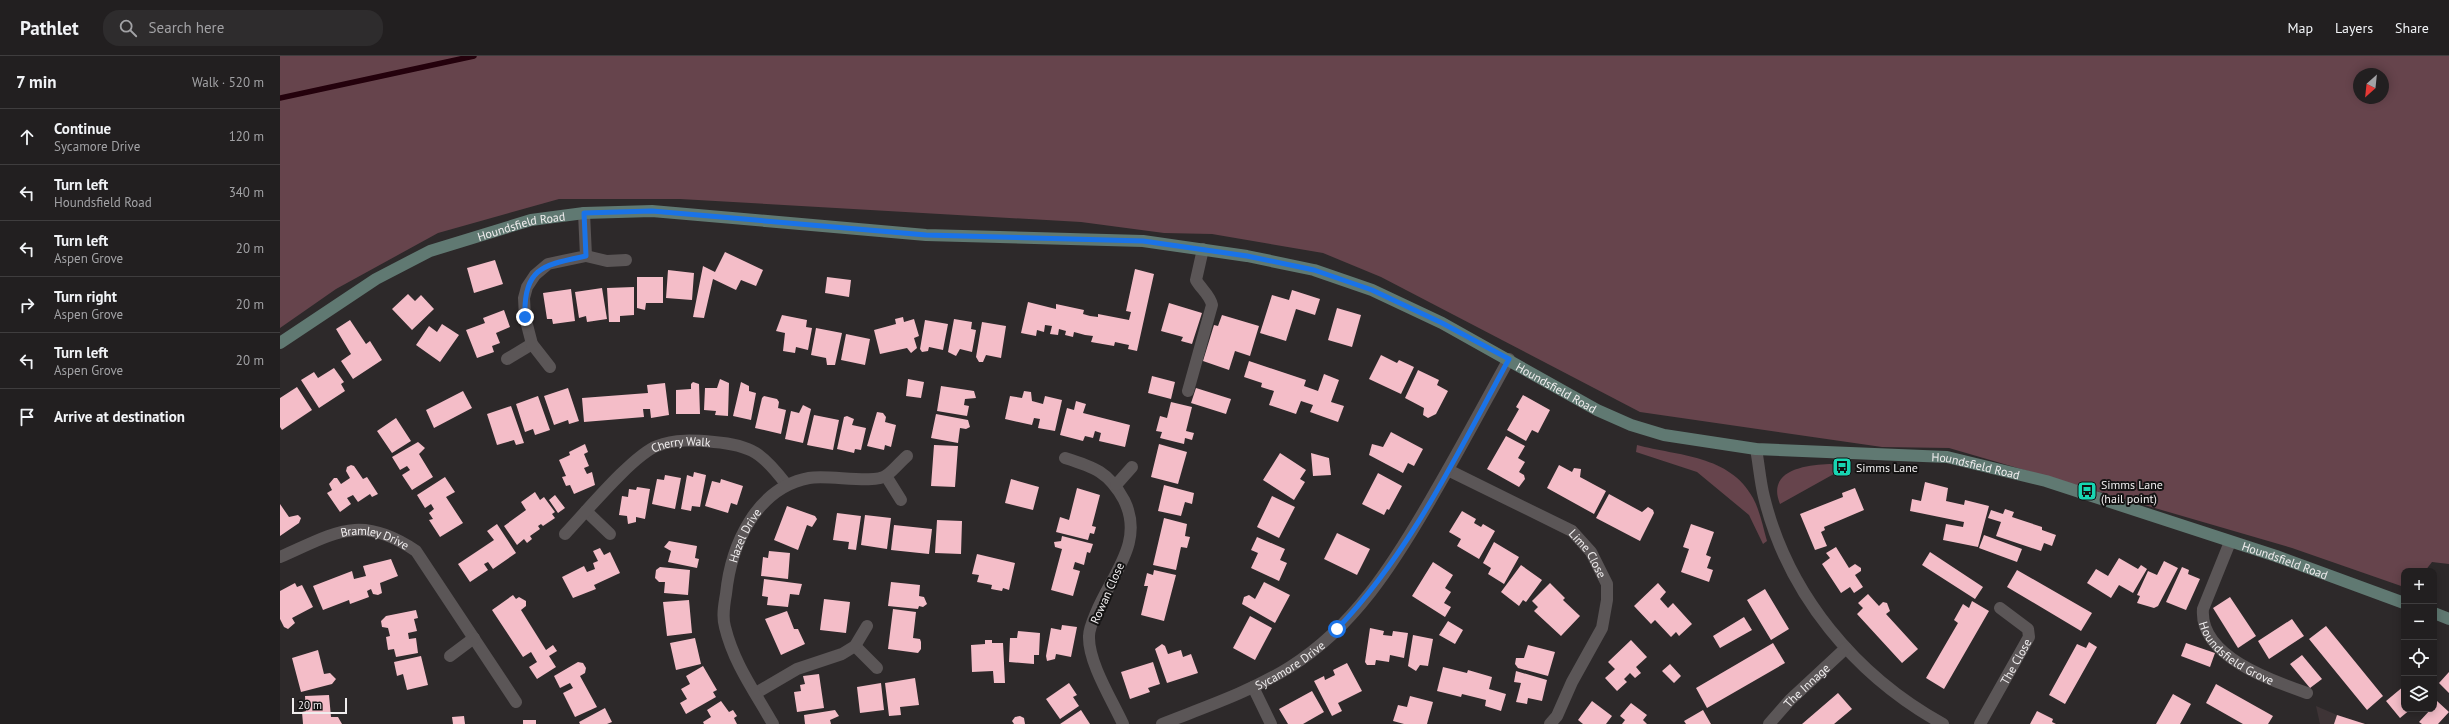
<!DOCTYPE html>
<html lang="en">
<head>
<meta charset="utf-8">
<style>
	:root { --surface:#221f20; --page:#2e2c2d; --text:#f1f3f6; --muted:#a2a2a5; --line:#3f3d3e }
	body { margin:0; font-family:"PT Sans",sans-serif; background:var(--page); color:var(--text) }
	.controls { position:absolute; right:12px; bottom:12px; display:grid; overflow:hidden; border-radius:8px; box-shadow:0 2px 10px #0003 }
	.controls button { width:36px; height:36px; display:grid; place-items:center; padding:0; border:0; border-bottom:1px solid var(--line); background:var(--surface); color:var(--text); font:20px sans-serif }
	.compass { position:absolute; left:2073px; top:12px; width:36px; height:36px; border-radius:50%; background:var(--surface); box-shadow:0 2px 10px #0003; rotate:207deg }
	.scale { position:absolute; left:12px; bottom:10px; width:55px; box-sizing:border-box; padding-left:4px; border:2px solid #f0edee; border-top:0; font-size:11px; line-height:14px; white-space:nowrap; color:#f0edee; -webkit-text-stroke:3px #141313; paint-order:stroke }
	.stop { position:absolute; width:12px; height:12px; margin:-9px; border:3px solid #1a73e8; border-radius:50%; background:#fff }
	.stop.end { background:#1a73e8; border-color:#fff; box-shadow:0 1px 4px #0008 }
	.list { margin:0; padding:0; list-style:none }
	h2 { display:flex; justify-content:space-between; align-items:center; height:52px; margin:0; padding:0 16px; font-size:17px }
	h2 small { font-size:13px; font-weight:400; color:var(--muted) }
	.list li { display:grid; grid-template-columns:26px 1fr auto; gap:12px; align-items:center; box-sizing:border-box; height:56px; padding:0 16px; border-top:1px solid var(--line) }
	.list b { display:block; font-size:15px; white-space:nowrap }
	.list p { margin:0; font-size:13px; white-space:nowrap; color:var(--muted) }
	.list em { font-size:13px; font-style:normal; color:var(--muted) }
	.icon { flex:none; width:22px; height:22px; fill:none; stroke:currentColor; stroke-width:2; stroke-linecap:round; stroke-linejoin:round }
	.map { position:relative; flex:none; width:2169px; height:668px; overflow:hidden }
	header { display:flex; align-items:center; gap:24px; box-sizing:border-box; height:56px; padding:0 20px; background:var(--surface); border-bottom:1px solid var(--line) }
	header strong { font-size:19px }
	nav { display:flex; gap:22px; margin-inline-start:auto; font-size:14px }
	.search { width:280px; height:36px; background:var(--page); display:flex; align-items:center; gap:10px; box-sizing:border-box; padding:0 14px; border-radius:16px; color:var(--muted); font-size:15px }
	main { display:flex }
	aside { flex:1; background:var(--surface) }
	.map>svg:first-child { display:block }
</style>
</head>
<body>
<header>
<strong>Pathlet</strong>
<div class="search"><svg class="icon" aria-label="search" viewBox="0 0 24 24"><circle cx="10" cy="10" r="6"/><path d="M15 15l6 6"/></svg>Search here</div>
<nav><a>Map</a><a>Layers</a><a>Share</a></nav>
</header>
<main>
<aside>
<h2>7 min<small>Walk · 520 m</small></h2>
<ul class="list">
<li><svg class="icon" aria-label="ahead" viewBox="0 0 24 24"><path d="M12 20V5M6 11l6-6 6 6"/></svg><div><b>Continue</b><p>Sycamore Drive</p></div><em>120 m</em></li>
<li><svg class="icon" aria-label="left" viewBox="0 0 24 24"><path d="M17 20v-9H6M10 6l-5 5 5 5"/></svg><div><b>Turn left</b><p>Houndsfield Road</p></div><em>340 m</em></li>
<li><svg class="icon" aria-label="left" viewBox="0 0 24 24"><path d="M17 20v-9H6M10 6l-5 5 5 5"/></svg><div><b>Turn left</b><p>Aspen Grove</p></div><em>20 m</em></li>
<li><svg class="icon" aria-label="right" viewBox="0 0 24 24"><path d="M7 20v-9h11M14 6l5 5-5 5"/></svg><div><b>Turn right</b><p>Aspen Grove</p></div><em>20 m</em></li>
<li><svg class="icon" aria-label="left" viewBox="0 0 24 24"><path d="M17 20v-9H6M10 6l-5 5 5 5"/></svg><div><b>Turn left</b><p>Aspen Grove</p></div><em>20 m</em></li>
<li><svg class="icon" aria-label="arrive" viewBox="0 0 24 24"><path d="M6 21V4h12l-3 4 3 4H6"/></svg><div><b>Arrive at destination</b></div></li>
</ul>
</aside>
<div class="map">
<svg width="2169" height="668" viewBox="0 0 2169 668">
	<rect width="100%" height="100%" fill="#2d292a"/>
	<path fill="#3e3436" d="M2036 650 2057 659 2086 668H2040Z"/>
	<path fill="#66444c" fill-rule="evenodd" d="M0 0H2169V508L2152 506 2145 515H2124V531L2012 492 1669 392 1602 391 1360 356 1101 221 1043 197 932 178 884 177 801 166 400 143H279L158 177 56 233 0 272ZM2079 18H2103V42H2079Z
		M1357 389C1398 400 1450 399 1473 442 1480 455 1483 471 1487 485L1483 488 1469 459 1417 416 1356 396Z
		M1549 408 1570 409 1500 448C1486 414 1526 409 1549 408Z"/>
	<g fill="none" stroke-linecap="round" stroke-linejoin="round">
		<path stroke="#24010c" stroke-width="5.5" d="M0 42 194 0"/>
	</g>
	<path fill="#f4bdc8" d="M445 196 483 214 476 230 461 224 456 234 433 223 424 262 413 261 423 210 435 216Z
		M215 204 223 228 194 237 187 212Z
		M855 213 874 218 857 295 848 293 849 289 844 288 835 286 834 290 811 286 813 280 805 279 794 276 793 281 785 279 786 275 779 273 778 279 770 278 772 270 765 269 764 276 757 274 756 280 741 277 748 246 776 253V248L804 254 803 258 810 260 818 261V258L849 264 851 256 846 255Z
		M388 214 414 217 412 244 386 242Z
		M357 221H383V247H366L365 254 357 252Z
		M547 221 571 224 569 241 545 237Z
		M354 231V259L340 260V266H329L327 232Z
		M322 232 327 263 307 266 306 260 299 262 295 236Z
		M291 233 295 265 273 268 272 263H267L263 237Z
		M1012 234 1040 243 1035 259 1016 253 1006 285 980 277 992 239 1009 244Z
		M128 238 135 245 141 239 154 253 132 274 112 253Z
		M889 247 922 257 912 288 901 285 903 281 881 275Z
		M1057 252 1081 259 1072 291 1048 284Z
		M224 254 230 271 216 277 220 287 212 290 214 296 197 302 186 274 205 267 203 262Z
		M502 259 527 264 526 271 532 272 528 294 516 291 515 297 503 295 505 277 496 275Z
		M942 259 979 270 970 300 955 295 949 314 923 305 934 269 938 270Z
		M623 261 624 266 634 263 639 280 634 282 637 292 631 297 627 292 600 298 594 274 616 268 615 263Z
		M674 263 692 266 691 273 696 274 692 296 680 293 676 300 668 296Z
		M70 264 86 288 90 285 102 304 73 323 61 305 71 298 56 273Z
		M645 264 668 268 663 294 649 291 648 295 642 296 640 293Z
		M702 266 726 270 721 302 706 299 703 306H699L696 301Z
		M162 268 179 279 160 306 136 289 149 270 157 276Z
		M536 272 562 277 555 309H547L546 302 531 299Z
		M566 278 590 283 585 309 561 304Z
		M1101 299 1117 307 1119 304 1134 311 1121 338 1089 323Z
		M969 305 1026 324 1024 330 1038 335 1044 318 1059 324 1051 346 1064 350 1058 366 1030 356 1033 349 1021 345 1016 358 989 349 994 335 981 331 982 327 964 321Z
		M54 312 64 326 61 328 65 335 39 352 21 324 34 316 38 322Z
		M1138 314 1159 324 1157 329 1168 335 1156 358 1148 362 1143 359 1144 352 1125 342Z
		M872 320 895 326 891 343 868 337Z
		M440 323 449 327 448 360 435 359 436 355 424 354 425 332H437Z
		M628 323 644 326 641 342 626 340Z
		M413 326 419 328 420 358H396V334L411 333V328Z
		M461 326 469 330V335L476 337 471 364 453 360Z
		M385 327 389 359 371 362 370 353H363L364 361 304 366 302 342 368 337 367 329Z
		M661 330 694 335 696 342 685 343 684 349 689 350 687 360 657 355Z
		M17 331 32 354 2 374 0 371V342Z
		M288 332 299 365 289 368 288 364 274 369 264 340Z
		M916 332 951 343 946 358 911 347Z
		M183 335 192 352 154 372 146 354Z
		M744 335 751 336 752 345 763 348 765 340 782 344 775 375 758 372 760 363 754 362 752 369 725 363 730 340 742 342Z
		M1243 339 1270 354 1258 377 1252 374 1246 385 1227 374 1239 353 1236 351Z
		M258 340 270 374 255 379 253 373 245 376 236 348Z
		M484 340 497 343 499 346 498 352 506 354 501 378 475 372 482 342Z
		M796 345 806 348 803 357 850 369 845 391 819 385 821 377 815 375 813 382 805 380 803 385 780 379 787 352 794 354Z
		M891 346 912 351 906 375 914 377 912 384 905 382 904 388 880 382 882 376 876 375 880 360 887 362Z
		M523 349 531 353 523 387 505 383 511 355 519 357Z
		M231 350 244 387 236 389 234 384 217 389 207 358Z
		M597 356 603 357 606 361 605 366 616 369 611 391 605 389 604 394 587 390Z
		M656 358 688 364 690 371 686 373 680 372 678 387 651 382Z
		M534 359 559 364 553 394 527 389Z
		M567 360 574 363 572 369 586 372 581 394 575 393 574 397 557 393 564 361Z
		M116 362 131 385 112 397 97 375Z
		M1111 376 1143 393 1134 410 1128 407 1123 417 1089 399 1092 388 1103 391Z
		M1226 380 1245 390 1238 402 1245 406 1239 416 1244 419 1245 423 1239 431 1207 413Z
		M138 386 145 392 139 398 153 421 132 434 122 419 130 414 127 410 120 414 112 401Z
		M305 388 308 396 304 398 309 410 304 412 307 418 312 416 315 429 294 438 290 429 286 430 282 421 286 420 279 404 290 399 289 396Z
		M879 388 907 396 898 428 871 421Z
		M654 389 678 390 675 431 651 430Z
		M1000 397 1026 414 1020 423 1025 426 1014 444 983 424Z
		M1031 397 1049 402 1051 419 1033 420Z
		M71 409 74 410 83 423 87 421 98 438 92 441 90 438 78 446 73 439 67 442 71 448 60 456 47 437 52 434 49 428 54 422H57L61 428 70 422 66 415 67 411Z
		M1279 409 1292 416 1294 412 1301 413 1300 421 1326 435 1314 458 1267 432Z
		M414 416 426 419 420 451 412 450 411 455 401 453 407 419 413 421Z
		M1098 417 1122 430 1109 454 1107 453 1104 459 1082 448Z
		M385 419 401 422 395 453 372 448 377 423 384 424Z
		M165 421 175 436 166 441 183 467 160 481 149 464 153 463 149 457 154 453 151 448 145 452 137 439Z
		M441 423 463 430 457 449 451 447 448 457 425 450 432 425 440 427Z
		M731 423 759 431 753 454 725 447Z
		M1645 426 1668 432 1666 445 1684 449 1685 444 1709 450 1698 491 1663 484 1666 468 1683 471 1684 466 1630 455 1632 443 1641 445Z
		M884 429 914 437 912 448 905 446 901 460 878 455Z
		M357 431 370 433 365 463 356 461V466L348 468 347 460 339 459 342 440 348 441 349 433 356 434Z
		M797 432 820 439 812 470 816 471 814 478 810 477 808 484 776 476 780 461 789 464Z
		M1575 432 1584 454 1544 471 1545 474 1541 476 1547 490 1535 494 1520 458 1563 441 1562 437Z
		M255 436 260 444 264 441 275 456 272 458 275 462 263 470 261 468 258 470 260 473 250 480 252 483 247 487 244 483 237 489 224 470 246 454 241 446Z
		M1329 438 1362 456 1368 451 1373 454 1374 457 1360 485 1316 462Z
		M275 439 285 452 278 457 269 444Z
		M992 440 1015 451 999 482 977 471Z
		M0 448 9 461 18 459 21 462 19 467 0 480Z
		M507 450 535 460 537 463 532 471 527 469 518 494 494 484Z
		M1725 453 1734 456 1732 461 1762 471V474L1776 479 1772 490 1764 487 1761 495 1716 480 1721 466 1708 462 1711 454 1723 458Z
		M1182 455 1196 463 1194 467 1201 471 1203 468 1215 475 1199 503 1177 490 1181 483 1169 476Z
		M557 457 581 460 576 494 568 493 569 486 553 484Z
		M585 459 611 462 607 493 581 489Z
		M884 462 907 468 905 480 910 481 907 492 901 491 896 514 873 509Z
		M657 464 682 465 681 498 655 497Z
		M217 468 236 497 213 513 208 506 204 508 208 514 190 526 178 508 214 484 207 475Z
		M1411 468 1434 476 1426 499 1431 501 1427 512 1433 514 1429 526 1401 516 1409 493 1403 491Z
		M614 469 652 473 649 498 611 494Z
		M1057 477 1090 493 1077 519 1044 503Z
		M1704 479 1742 493 1737 506 1699 492Z
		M782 480 813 488 810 497 807 496 804 509 795 506 793 513 800 515 793 540 771 534 782 493 775 491 774 486 781 485Z
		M977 481 1005 493 1000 504 1007 507 999 525 971 512 978 497 971 494Z
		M389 485 417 490 415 502 419 503 417 512 388 506 391 495 384 491Z
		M1214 486 1239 501 1224 528 1208 518 1211 512 1203 507Z
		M1556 491 1569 512 1575 508 1581 512V515L1575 519 1583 531 1574 537 1570 531 1561 537 1542 508 1550 502 1546 497Z
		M320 492 324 499 330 496 340 517 314 529 316 533 293 542 282 521 304 510 307 516 315 513 313 507 318 505 313 495Z
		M489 495 510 497 508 523 481 520 483 501 488 502Z
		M1650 496 1703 531 1695 543 1642 509Z
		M697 498 735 507 729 534 723 532 722 535 711 533 712 529 697 526 699 519 692 518Z
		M1839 502 1858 513 1861 509 1867 513 1853 537 1839 529 1831 542 1807 527 1816 513 1828 520Z
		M111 503 118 520 100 527 102 537 98 539 93 538 91 533 87 535 89 541 70 548 69 544 43 554 33 530 72 515 74 523 86 520 83 510Z
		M1884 505 1898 512 1878 550 1874 552 1857 547 1860 540 1857 539 1868 515 1877 519Z
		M1153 506 1173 519 1165 532 1171 536 1164 547 1171 551 1165 561 1132 540Z
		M1241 509 1262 524 1246 546 1243 544 1239 550 1221 536Z
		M380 511 410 514 408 539 384 537 385 526H379L375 522 376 514Z
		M1902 511 1909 514 1908 518 1920 523 1906 554 1886 546Z
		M874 514 896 519 884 565 861 559 868 530H864L867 517 873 519Z
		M1737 514 1812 557 1801 575 1727 531Z
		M484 523 522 528 519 539 510 538 508 551 487 549 488 541 482 540Z
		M611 526 640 529 639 540 644 541 647 548 643 551 639 550 638 553 608 550Z
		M984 526 1010 539 995 567 962 548 964 541 969 539 975 543Z
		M15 527 17 531 22 529 33 551 12 562 15 567 8 573 4 571 0 563V535Z
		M1270 527 1285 542 1283 544 1300 560 1281 580 1254 555 1258 551 1252 545Z
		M1378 527 1386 536 1380 543 1388 552 1393 547 1412 568 1399 580 1396 576 1391 581 1375 564 1371 568 1354 550Z
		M1485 533 1509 573 1491 584 1467 544Z
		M1588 538 1599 550 1603 546 1607 547 1610 555 1606 558 1638 593 1622 607 1577 558 1583 552 1578 547Z
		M233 539 236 543 239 541 246 545V550L241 554 266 594 273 589 277 595 269 600 276 611 257 623 249 611 257 606 251 596 243 601 212 554Z
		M1950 541 1976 580 1958 592 1933 552Z
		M544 543 570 546 566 577 540 574Z
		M409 544 412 577 387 580 383 546Z
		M1692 545 1709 555 1664 633 1646 622 1678 567 1674 564 1683 548 1689 552Z
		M613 553 636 556 633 582 640 583 641 586V593L638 597 608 593Z
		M136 554 138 562 134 563 137 575 128 577 129 583 136 582 138 597 116 601 114 593 108 594 106 581 110 580 108 572 102 571 101 565 106 560Z
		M507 555 514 573H518L525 588 501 599 485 563Z
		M970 560 992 572 975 604 953 592Z
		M1464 561 1472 574 1440 592 1433 580Z
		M2012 563 2024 580 1989 603 1978 585Z
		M1168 565 1183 574 1175 588 1159 579Z
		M782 569 797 571 791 601 776 598 775 603 767 605 766 600 771 572 781 574Z
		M2046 570 2103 640 2087 654 2029 583Z
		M1090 572 1104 575 1103 579 1112 580 1113 575 1128 577 1124 602 1110 599 1109 606 1096 604 1095 609H1087L1085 606Z
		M738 575 760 577 759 599H754V608L729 606 730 582H737Z
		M1133 579 1153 583 1148 610 1140 609 1136 615 1128 610Z
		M415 582 421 608 396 614 390 587Z
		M705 584H712V587H723L725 627H714L713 615 692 616 691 589 705 588Z
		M1351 584 1367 601 1356 611 1361 617 1355 622 1350 617 1344 623 1347 626 1337 635 1325 622 1335 613 1328 606Z
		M1809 586 1817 591 1785 648 1769 639 1797 588 1806 592Z
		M1493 587 1505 607 1427 652 1416 632Z
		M1906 587 1935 597 1930 611 1901 600Z
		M882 588 885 590 888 598 901 594 903 601 911 598 918 617 887 627 875 593Z
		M1248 589 1275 596 1268 620 1238 612 1235 608 1236 602H1244Z
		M38 594 44 618 50 617 56 623 52 628 21 636 12 602Z
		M2022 599 2042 623 2030 632 2010 608Z
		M141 600 148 629 127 634 123 618 117 620 114 606Z
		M298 606 303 607 306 612 305 617 300 620 317 651 295 661 283 637 293 632 290 627 280 632 274 620Z
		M873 606 880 628 868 632 870 636 850 643 841 616Z
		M1067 607 1082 635 1058 647 1062 655 1052 660 1034 625 1044 620 1045 624 1055 619 1053 614Z
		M1390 608 1401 620 1394 627 1382 615Z
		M423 610 437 634 433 636 436 641 406 658 400 647 407 643 401 633 410 628 406 620Z
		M1163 611 1187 617 1188 614 1212 621 1209 633 1226 638 1221 655 1205 650 1206 644 1182 638 1181 641 1157 635Z
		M1236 615 1267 624 1262 645 1248 642 1247 648 1236 646 1241 627 1234 626Z
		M2169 616V637L2159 627Z
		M539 618 544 652 517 656 514 636 521 635 520 629 525 628 523 620Z
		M635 622 639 649 620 651 621 659 609 660 605 627Z
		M601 627 604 654 580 657 577 631Z
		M789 627 797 639 793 641 799 650 780 663 766 643Z
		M1936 628 1993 660 1988 668H1963L1926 647Z
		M2124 630V653H2131L2120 662 2106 645Z
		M1032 635 1044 656 1023 668H1008L999 653Z
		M1558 637 1572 653 1554 668H1522Z
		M1893 638 1911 648 1900 668H1876Z
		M49 639 51 661H58L62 668H23L22 656 26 655 25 640Z
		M1130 640 1153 646 1147 668H1124L1113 665 1118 649 1127 651Z
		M441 645 449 656 453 654 457 660 454 662 457 668H424L423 666 431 661 427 654Z
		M1312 645 1332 660 1326 668H1303L1298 664Z
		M2157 645 2169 656 2158 668H2142L2139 666 2151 653H2154Z
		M1351 647 1367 659 1363 664 1367 668H1342L1345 664 1340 660Z
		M325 652 332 666 327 668H300L299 666Z
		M555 654 559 660 550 664 551 668H525L524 659Z
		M801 654 810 668H780Z
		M1423 654 1431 668H1406L1404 665Z
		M1757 655 1773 663 1772 666 1776 668H1750Z
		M2057 659 2085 668H2054Z
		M184 660 185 668H173L172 661Z
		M740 660 744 662 745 668H734L732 665 735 661Z
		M243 664H256V668H243Z"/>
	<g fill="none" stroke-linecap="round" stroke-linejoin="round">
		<g stroke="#5b5657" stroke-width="12">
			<path d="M306 200 327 205 346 204"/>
			<path d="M227 303 252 288"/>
			<path d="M270 311 252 288 245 261 244 242 247 231 255 219 268 208 306 200 304 157"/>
			<path d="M908 335 932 249C930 239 921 233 916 224L923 193"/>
			<path d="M1476 393C1479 409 1480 425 1484 441 1508 539 1576 620 1663 668"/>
			<path d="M785 402C814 411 829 416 844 444 865 486 832 518 816 557 813 564 809 573 809 580 808 606 832 644 843 668"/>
			<path id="s1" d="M1168 414 1292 475 1311 496 1327 528V544L1322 572 1292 626 1277 660 1270 668"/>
			<path d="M606 420 621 444"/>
			<path d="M836 429 852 411"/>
			<path d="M306 455 330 478"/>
			<path id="s2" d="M285 478C305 457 353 399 377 390 395 383 414 384 434 386 472 389 483 398 506 428"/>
			<path id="s3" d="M1950 486 1923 553C1919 600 1992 625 2027 637"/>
			<path id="s4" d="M0 501C55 477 80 457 136 495L236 646"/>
			<path d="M575 590 597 612"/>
			<path d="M170 600 194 582"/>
			<path d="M973 631 991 668"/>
			<path d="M476 637 517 613 562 598 575 590 587 570"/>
			<path id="s5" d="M493 668C475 636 454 608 445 571 442 561 444 549 446 538 451 489 476 432 529 422 548 418 594 429 607 419 614 414 620 406 627 400"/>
			<path id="s6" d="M882 668C925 651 970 636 1010 611 1074 571 1114 507 1151 443 1178 397 1203 350 1229 303"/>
			<path id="s7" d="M1489 668 1510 644 1566 592"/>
			<path id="s8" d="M1700 668 1749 581 1748 573 1720 552"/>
		</g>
		<g stroke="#607972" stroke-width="12">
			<path id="s9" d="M0 287 96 223 150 195 251 164 304 157 372 155 646 179 863 185 967 200 1034 214 1092 234 1162 267 1317 354 1351 369 1384 379 1476 393 1667 401 1766 425 1996 500 2124 547"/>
			<path d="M2154 557 2169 563"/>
		</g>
	</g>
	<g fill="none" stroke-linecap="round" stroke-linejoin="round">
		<path stroke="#1a73e8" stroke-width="5" d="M245 261C243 211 264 209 306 200L304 157 372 155 646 179 863 185 967 200 1034 214 1092 234 1162 267 1229 303C1178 396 1131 496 1057 573"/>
	</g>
	<defs>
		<symbol id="bus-square" viewBox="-11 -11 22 22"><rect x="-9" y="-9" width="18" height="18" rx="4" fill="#18d5b2" stroke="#141313"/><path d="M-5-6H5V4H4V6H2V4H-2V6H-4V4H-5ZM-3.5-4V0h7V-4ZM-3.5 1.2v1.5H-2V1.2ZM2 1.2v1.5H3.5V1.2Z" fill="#111"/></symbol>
	</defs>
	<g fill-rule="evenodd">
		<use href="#bus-square" x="1551" y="400" width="22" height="22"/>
		<use href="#bus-square" x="1796" y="424" width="22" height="22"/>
	</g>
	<g text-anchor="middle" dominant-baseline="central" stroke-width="4" stroke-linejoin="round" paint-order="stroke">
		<g font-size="12" fill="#f0edee" stroke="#141313">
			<text stroke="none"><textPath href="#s9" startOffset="271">Houndsfield Road</textPath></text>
			<text stroke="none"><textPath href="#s9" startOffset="1339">Houndsfield Road</textPath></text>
			<text stroke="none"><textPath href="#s2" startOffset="152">Cherry Walk</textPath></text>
			<text stroke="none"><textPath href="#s9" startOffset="1771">Houndsfield Road</textPath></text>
			<text stroke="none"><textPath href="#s5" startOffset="204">Hazel Drive</textPath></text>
			<text stroke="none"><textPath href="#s4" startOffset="101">Bramley Drive</textPath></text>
			<text stroke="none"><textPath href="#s1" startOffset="166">Lime Close</textPath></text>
			<text stroke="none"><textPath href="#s9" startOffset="2095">Houndsfield Road</textPath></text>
			<text transform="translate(827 537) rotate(-66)">Rowan Close</text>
			<text stroke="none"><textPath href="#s3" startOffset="132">Houndsfield Grove</textPath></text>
			<text stroke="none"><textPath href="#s8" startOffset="72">The Close</textPath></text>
			<text stroke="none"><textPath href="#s6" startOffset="141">Sycamore Drive</textPath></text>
			<text stroke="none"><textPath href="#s7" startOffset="54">The Innage</textPath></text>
		</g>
		<g font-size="12" fill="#f0edee" stroke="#141313" text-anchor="start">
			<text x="1576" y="411">Simms Lane</text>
			<text x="1821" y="428">Simms Lane<tspan x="1821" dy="14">(hail point)</tspan></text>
		</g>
	</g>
</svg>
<div class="controls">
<button>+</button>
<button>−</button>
<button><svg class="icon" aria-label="locate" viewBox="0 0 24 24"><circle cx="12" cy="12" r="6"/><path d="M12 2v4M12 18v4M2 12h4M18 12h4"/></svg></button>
<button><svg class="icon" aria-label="layers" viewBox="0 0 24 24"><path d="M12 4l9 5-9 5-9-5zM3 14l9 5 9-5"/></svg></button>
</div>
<svg class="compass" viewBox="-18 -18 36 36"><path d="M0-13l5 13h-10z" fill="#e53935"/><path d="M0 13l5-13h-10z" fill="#a2a2a5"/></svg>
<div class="scale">20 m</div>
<div class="stop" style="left:1057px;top:573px"></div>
<div class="stop end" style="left:245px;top:261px"></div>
</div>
</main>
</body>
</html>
